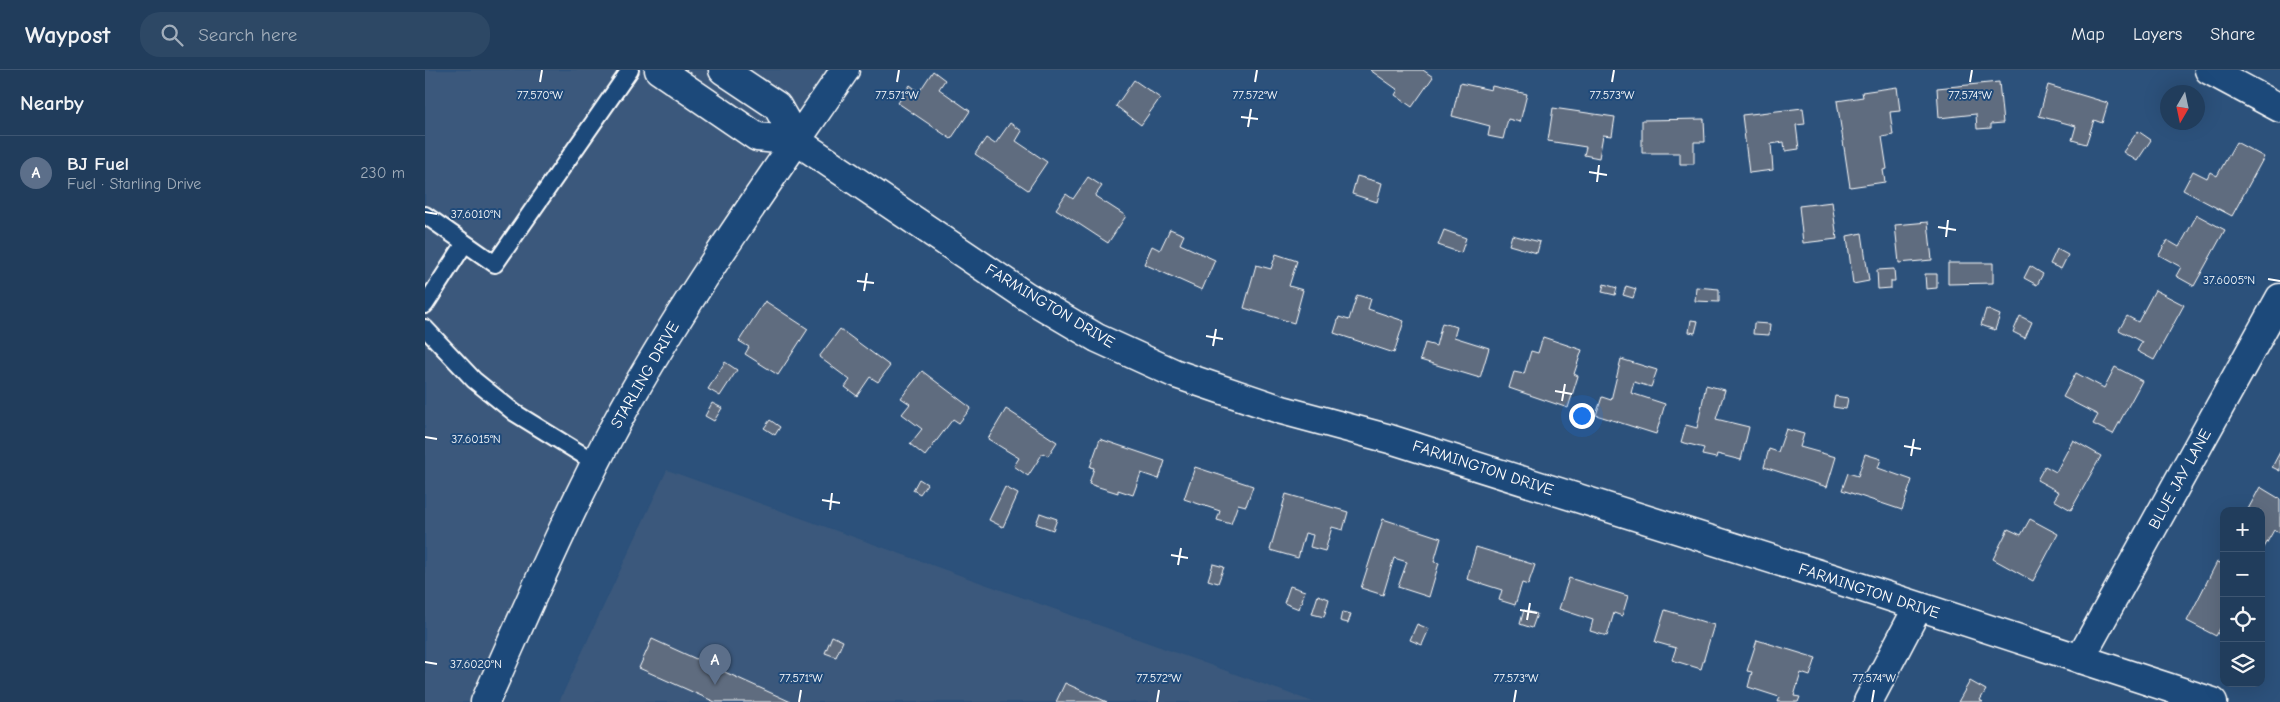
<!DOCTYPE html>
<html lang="en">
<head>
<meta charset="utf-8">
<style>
	:root { --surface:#213d5c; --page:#2d4865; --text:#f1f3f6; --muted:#a2aebb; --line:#3e5672; --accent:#8bbbb9 }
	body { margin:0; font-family:"Comic Neue",sans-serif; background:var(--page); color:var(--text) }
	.controls { position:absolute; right:15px; bottom:15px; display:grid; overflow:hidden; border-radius:10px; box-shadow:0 5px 20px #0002 }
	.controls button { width:45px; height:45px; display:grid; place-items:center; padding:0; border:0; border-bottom:1px solid var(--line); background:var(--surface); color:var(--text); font:25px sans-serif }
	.compass { position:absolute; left:1735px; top:15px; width:45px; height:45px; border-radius:50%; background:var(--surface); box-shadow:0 5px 20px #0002; rotate:189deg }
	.you { position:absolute; left:1156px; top:345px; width:18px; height:18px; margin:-12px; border:4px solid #fff; border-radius:50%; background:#1a73e8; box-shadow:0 0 0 8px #1a73e833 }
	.badge { display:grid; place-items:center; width:32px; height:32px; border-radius:50%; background:var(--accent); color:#fff; font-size:16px; font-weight:700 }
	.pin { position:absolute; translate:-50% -41px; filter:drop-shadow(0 1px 2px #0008) }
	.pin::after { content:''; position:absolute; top:26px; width:18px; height:15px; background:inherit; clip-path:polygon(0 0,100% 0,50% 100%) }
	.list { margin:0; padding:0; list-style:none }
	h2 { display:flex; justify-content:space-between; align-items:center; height:65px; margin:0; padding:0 20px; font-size:21px }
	h2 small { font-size:16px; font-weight:400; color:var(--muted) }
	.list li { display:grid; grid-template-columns:32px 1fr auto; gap:15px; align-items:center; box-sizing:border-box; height:75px; padding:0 20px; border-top:1px solid var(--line) }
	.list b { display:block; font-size:19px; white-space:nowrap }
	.list p { margin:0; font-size:16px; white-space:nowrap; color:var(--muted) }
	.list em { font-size:16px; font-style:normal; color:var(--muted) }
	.icon { flex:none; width:28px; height:28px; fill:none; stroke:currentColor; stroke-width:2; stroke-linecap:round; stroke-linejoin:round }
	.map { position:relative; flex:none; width:1855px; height:632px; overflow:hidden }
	header { display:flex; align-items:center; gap:30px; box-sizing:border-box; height:70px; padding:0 25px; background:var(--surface); border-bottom:1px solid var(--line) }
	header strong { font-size:24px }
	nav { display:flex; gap:28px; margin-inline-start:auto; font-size:18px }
	.search { width:350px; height:45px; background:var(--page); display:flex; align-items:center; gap:12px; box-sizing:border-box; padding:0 18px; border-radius:20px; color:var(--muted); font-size:19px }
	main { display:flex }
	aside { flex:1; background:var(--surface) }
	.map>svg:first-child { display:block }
</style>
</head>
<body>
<header>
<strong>Waypost</strong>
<div class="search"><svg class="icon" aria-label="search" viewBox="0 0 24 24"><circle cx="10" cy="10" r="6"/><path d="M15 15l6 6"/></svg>Search here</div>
<nav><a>Map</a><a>Layers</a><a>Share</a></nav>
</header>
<main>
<aside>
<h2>Nearby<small></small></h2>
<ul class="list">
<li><span class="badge" style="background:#5c6f8a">A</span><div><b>BJ Fuel</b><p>Fuel · Starling Drive</p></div><em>230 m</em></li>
</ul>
</aside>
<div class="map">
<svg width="1855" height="632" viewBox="0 0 1855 632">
	<rect width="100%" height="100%" fill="#2c517b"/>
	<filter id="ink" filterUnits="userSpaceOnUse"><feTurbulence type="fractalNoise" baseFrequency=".02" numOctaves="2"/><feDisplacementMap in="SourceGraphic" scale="10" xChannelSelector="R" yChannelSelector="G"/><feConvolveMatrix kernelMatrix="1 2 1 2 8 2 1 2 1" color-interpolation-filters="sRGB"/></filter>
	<g filter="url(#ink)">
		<path fill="#3b597c" d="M0 0H420L283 201 61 632H0Z
			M242 400 888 632H134Z"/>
		<path fill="#5f6c7f" stroke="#fff" d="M945 0H998L1008 7 987 37 970 25 973 20Z
			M508 1 520 10 514 19 545 41 526 69 473 33 485 15 494 22Z
			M709 10 735 28 716 55 691 36Z
			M1574 12 1578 53 1566 54V58L1552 59 1551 44 1514 48 1512 18Z
			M1035 13 1066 20 1067 16 1102 24 1095 52 1083 49 1078 69 1063 66 1065 56 1027 46Z
			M1623 15 1683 33 1677 53 1669 50 1661 74 1647 70 1651 56 1614 46Z
			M1472 17 1475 41 1465 42 1468 65 1457 67 1462 99 1458 100 1460 112 1425 117 1412 31 1438 27 1437 22Z
			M1128 38 1190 47 1187 66 1178 65 1174 88 1159 85 1161 77 1123 71Z
			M1378 38 1380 54 1371 55 1374 79 1360 81 1359 72 1346 74 1348 100 1324 103 1317 45Z
			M1279 49 1280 72H1269V94H1255V83H1217V50Z
			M585 53 597 61 591 71 622 92 603 120 550 84 561 68 570 74Z
			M1713 61 1726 70 1712 91 1698 82Z
			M1811 72 1839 87 1807 146 1758 120 1768 101 1782 108 1785 102 1792 106Z
			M932 106 957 113 952 132 927 124Z
			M663 107 677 116 670 126 701 146 683 173 631 139 641 124 648 129Z
			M1407 132 1412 169 1378 173 1374 136Z
			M1772 145 1800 160 1769 216 1751 206 1756 197 1734 185 1742 170 1754 177Z
			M1503 152 1507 190 1474 193 1470 155Z
			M745 159 759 165 755 174 790 190 777 220 719 194 727 176 735 180Z
			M1019 160 1041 168 1036 183 1013 175Z
			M1437 163 1444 211 1428 214 1422 166Z
			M1087 165 1115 172 1112 183 1084 175Z
			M1632 179 1643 185 1636 199 1625 194Z
			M851 184 872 191 864 216 878 220 869 253 819 238 831 195 846 199Z
			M1523 193H1568V213L1523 214Z
			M1605 196 1618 204 1612 215 1599 208Z
			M1469 199 1470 211H1466V218L1453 219 1452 200Z
			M1500 204H1512V218L1501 219Z
			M1179 214 1192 218 1190 225 1177 222Z
			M1201 216 1211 219 1208 228 1198 225Z
			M1271 217 1294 219V232L1270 231Z
			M1730 220 1759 235 1729 290 1712 281 1717 272 1694 260 1702 246 1713 252Z
			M932 225 946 229 943 239 979 251 969 283 909 263 914 247 924 250Z
			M340 231 383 259 353 305 320 284 324 277 314 271Z
			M1561 239 1575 245 1570 260 1556 255Z
			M1595 246 1607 252 1600 268 1588 262Z
			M1266 250 1273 251 1270 263 1264 262Z
			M1017 253 1032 257 1029 267 1064 278 1055 308 995 290 1000 273 1011 276Z
			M1329 253 1345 254 1344 265 1328 264Z
			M415 259 465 296 453 312 445 307 432 326 420 317 425 310 394 287Z
			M1118 267 1157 280 1149 304 1153 306 1143 338 1084 318 1089 302 1099 304 1106 281 1113 283Z
			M1196 289 1232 300 1226 317 1209 312 1206 323 1240 334 1231 364 1171 345 1177 327 1186 330Z
			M300 292 312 300 295 326 283 319Z
			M1690 297 1717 311 1688 364 1668 354 1673 345 1638 327 1651 303 1679 318Z
			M497 301 546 338 534 353 528 349 500 386 485 374 497 359 477 344 485 334 476 328Z
			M1281 315 1300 320 1291 349 1324 357 1316 390 1292 384 1291 388 1277 385 1279 378 1256 372 1261 355 1272 358Z
			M1410 326 1423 328 1421 339 1408 337Z
			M287 333 297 338 289 351 280 346Z
			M581 339 632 372 623 386 618 383 603 406 589 396 594 388 563 369Z
			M345 350 355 357 350 365 339 358Z
			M1361 359 1379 364 1375 377 1411 387 1402 417 1339 397 1344 379 1353 382Z
			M675 369 740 391 734 409 716 403 708 425 693 420V423L664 414 669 398 665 397Z
			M1648 370 1676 386 1646 440 1629 430 1634 422 1612 410 1620 396 1631 402Z
			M1855 382V401L1847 397Z
			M1440 384 1456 389 1453 398 1487 410 1477 440 1417 420 1423 403 1433 406Z
			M770 397 828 416 821 436 813 434 806 454 792 450 795 441 759 429Z
			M494 409 502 414 495 424 488 420Z
			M580 417 593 424 578 457 564 450Z
			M1835 417 1855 429V463L1849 460 1836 483V441H1822Z
			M861 424 923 442 918 460 907 457 900 481 885 477 888 465 880 463 873 488 845 480Z
			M615 443 632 449 628 460 611 454Z
			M958 449 1016 468 1009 492 1014 493 1004 527 973 517 982 492 969 488 958 525 936 518Z
			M1605 449 1633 464 1608 511 1568 489 1583 459 1596 465Z
			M1051 477 1110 495 1103 515 1097 513 1090 535 1074 530 1077 520 1042 509Z
			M1792 492 1799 495V551L1791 566 1762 551Z
			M788 494 799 497 793 513 783 510Z
			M1144 508 1203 526 1197 546 1189 543 1182 566 1165 561 1168 550 1134 539Z
			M865 516 880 521 874 539 859 533Z
			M893 525 904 529 899 547 887 544Z
			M1099 540 1112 544 1107 558 1095 554Z
			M1240 540 1289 555 1276 599 1247 590 1251 578 1230 572Z
			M917 542 926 544 923 553 915 551Z
			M992 554 1004 559 997 575 985 570Z
			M407 566 418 571 411 587 400 583Z
			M227 569 366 632H290L214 598Z
			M1332 570 1391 588 1385 606 1376 603 1369 626 1375 627 1373 632H1352L1354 627 1323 617 1327 602 1322 601Z
			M1545 611 1561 620 1555 630 1558 632H1533Z
			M640 613 682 632H631Z"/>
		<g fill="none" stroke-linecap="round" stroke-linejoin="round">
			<defs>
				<path id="service" d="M0 145 70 194 205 0
					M0 235 40 173
					M0 258 49 310 90 343 171 393"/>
				<path id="minor" d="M1784 0 1855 38
					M1655 589 1855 228
					M1443 632 1493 537"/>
				<path id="tertiary" d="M234 0 332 67 372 71
					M298 0 352 36 372 71 601 226 672 268 751 304 857 340 965 369 1407 508 1788 632
					M60 632C106 530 151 423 207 325 271 213 347 107 420 0"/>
			</defs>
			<use href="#service" stroke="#fff" stroke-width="20"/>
			<use href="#minor" stroke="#fff" stroke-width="31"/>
			<use href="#tertiary" stroke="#fff" stroke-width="31"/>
			<use href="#service" stroke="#1f4a7a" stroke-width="16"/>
			<use href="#minor" stroke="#1f4a7a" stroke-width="28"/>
			<use href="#tertiary" stroke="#1f4a7a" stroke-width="28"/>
		</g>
	</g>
	<path fill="none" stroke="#fff" stroke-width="2" d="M115 12 117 0M472 12 474 0M830 12 832 0M1187 12 1189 0M1545 12 1547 0M816 47 833 49M823 57 826 39M1164 102 1182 105M1172 112 1174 95M0 142 12 144M1513 157 1531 160M1521 167 1523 150M1843 209 1855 211M432 211 449 213M439 221 442 203M781 266 798 269M788 276 791 259M1130 321 1147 324M1137 331 1140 314M0 367 12 369M1479 376 1496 379M1486 386 1489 369M397 430 415 433M405 440 407 423M746 485 763 488M753 495 756 478M1095 540 1112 543M1102 550 1105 533M0 592 12 594M374 632 376 620M732 632 734 620M1089 632 1091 620M1447 632 1449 620"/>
	<g text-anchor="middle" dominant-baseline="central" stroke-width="4" stroke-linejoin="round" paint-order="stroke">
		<g font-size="16" fill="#fff" stroke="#1f4a7a">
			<text transform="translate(625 236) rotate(31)">FARMINGTON DRIVE</text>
			<text transform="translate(220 305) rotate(-60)">STARLING DRIVE</text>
			<text transform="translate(1058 398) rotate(18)">FARMINGTON DRIVE</text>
			<text transform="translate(1755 409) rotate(-61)">BLUE JAY LANE</text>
			<text transform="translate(1444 521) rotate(18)">FARMINGTON DRIVE</text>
		</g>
	</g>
	<g font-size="12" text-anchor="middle" fill="#fff" stroke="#1f4a7a" stroke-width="4" stroke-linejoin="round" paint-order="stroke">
		<text x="115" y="29">77.570°W</text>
		<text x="472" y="29">77.571°W</text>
		<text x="830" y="29">77.572°W</text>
		<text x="1187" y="29">77.573°W</text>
		<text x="1545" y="29">77.574°W</text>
		<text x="51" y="148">37.6010°N</text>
		<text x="1804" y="214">37.6005°N</text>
		<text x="51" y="373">37.6015°N</text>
		<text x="51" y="598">37.6020°N</text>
		<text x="376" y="612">77.571°W</text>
		<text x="734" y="612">77.572°W</text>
		<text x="1091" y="612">77.573°W</text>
		<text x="1449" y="612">77.574°W</text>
	</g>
</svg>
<div class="controls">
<button>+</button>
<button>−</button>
<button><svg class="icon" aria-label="locate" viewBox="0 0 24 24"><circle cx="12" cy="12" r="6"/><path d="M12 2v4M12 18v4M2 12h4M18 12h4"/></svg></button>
<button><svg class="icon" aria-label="layers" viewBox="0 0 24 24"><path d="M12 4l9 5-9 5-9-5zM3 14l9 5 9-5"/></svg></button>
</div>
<svg class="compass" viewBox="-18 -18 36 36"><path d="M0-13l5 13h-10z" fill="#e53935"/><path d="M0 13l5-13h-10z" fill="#a2aebb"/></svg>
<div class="you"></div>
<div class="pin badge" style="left:290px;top:615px;background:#5c6f8a">A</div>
</div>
</main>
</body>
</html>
